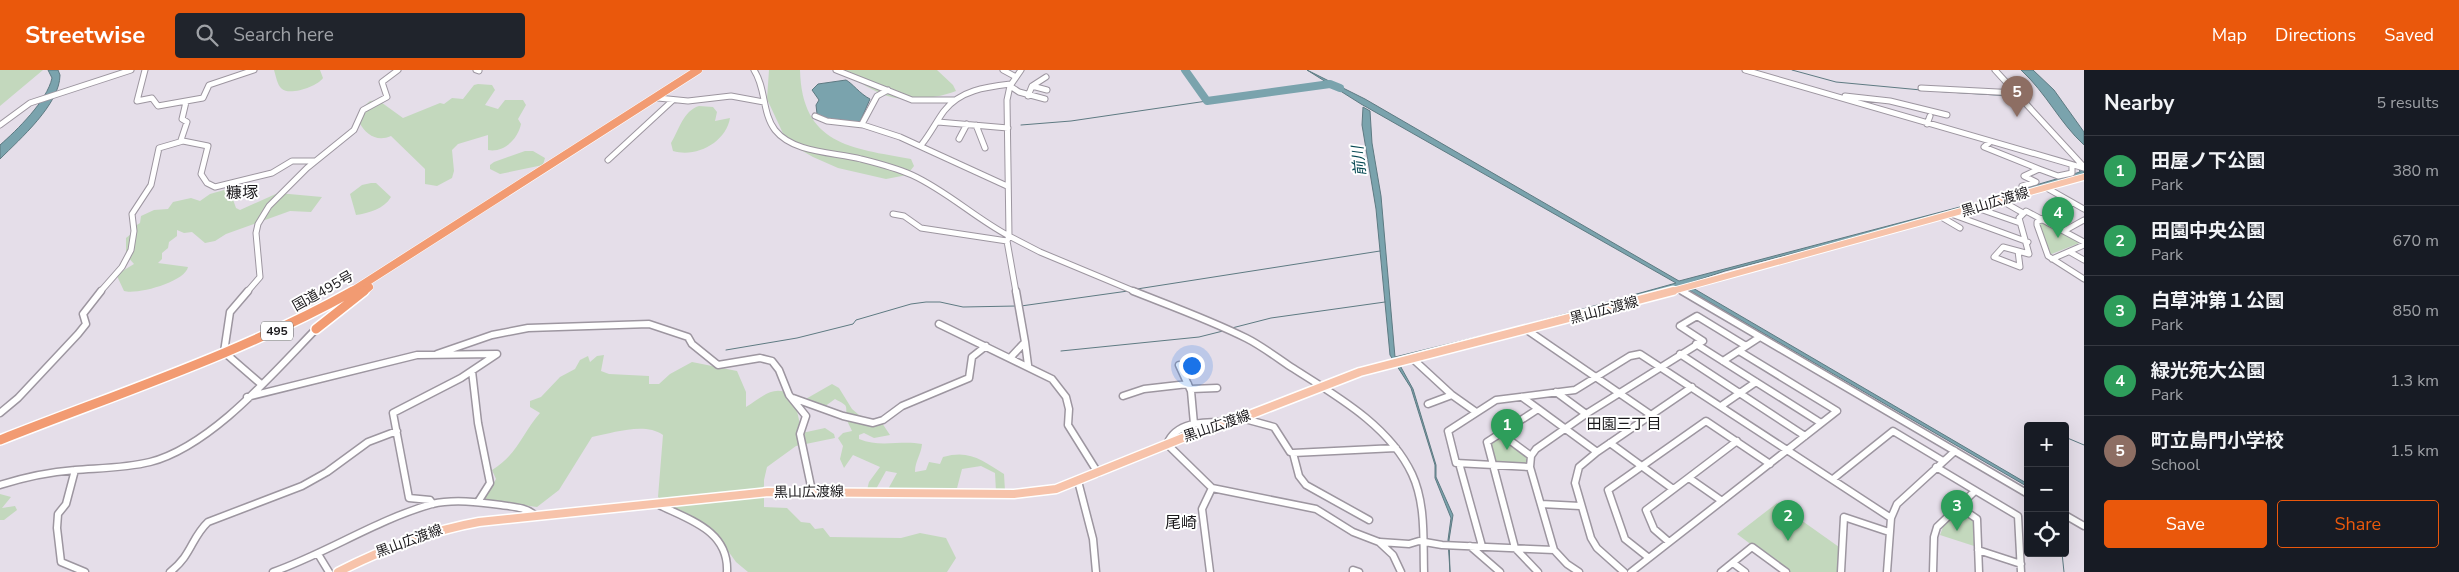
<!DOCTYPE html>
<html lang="en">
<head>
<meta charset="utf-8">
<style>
	:root { --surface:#171b24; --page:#20242c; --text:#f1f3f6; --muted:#9ea1a6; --line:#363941; --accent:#ea580c }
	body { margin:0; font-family:"Nunito Sans","Noto Sans JP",sans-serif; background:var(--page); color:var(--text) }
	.controls { position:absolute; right:15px; bottom:15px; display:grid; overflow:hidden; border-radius:5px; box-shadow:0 5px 20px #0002 }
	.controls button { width:45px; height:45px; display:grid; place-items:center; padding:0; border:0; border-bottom:1px solid var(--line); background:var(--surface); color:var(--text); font:25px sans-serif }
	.you { position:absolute; left:1191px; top:295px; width:18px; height:18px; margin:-12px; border:4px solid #fff; border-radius:50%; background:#1a73e8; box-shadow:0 0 0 8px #1a73e833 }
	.badge { display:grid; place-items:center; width:32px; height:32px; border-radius:50%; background:var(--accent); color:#fff; font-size:16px; font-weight:700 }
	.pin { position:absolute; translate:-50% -41px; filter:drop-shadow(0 1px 2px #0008) }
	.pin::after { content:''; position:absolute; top:26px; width:18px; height:15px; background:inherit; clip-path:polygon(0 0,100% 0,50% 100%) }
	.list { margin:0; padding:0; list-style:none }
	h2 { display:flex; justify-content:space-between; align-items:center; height:65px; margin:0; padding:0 20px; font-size:21px }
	h2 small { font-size:16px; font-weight:400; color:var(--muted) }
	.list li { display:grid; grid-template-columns:32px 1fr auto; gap:15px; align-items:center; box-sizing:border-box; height:70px; padding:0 20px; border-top:1px solid var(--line) }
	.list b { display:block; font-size:19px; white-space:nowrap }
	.list p { margin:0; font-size:16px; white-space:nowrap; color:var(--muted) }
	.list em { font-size:16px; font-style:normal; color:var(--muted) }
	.actions { display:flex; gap:10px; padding:15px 20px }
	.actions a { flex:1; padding:11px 0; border:1px solid var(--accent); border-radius:5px; text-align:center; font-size:18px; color:var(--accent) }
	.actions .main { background:var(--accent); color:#fff }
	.icon { flex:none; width:28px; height:28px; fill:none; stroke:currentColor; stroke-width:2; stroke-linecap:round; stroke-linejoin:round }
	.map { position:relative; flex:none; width:2084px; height:502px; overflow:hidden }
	header { display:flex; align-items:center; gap:30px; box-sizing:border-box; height:70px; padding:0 25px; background:var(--accent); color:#fff }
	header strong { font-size:24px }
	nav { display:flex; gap:28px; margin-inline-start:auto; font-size:18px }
	.search { width:350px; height:45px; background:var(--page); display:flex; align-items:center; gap:12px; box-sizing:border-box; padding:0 18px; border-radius:5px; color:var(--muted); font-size:19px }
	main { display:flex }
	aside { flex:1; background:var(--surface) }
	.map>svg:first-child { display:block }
</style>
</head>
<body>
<header>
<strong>Streetwise</strong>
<div class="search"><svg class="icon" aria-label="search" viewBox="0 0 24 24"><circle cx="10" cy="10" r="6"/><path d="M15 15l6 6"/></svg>Search here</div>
<nav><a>Map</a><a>Directions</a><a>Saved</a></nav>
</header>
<main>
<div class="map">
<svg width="2084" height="502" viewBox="0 0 2084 502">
	<rect width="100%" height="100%" fill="#e5dee9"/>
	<path fill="#c3d8bd" d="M0 0H43L0 36Z
		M274 0H320L323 8C318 16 290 26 282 19 277 15 276 6 274 0Z
		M769 0H800C802 75 851 78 911 89L914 96 907 105 886 109 838 98 813 87 787 72 767 29Z
		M840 0H937L953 15 956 21C935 29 903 33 882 24 867 18 854 8 840 0Z
		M478 14 492 15 495 20 485 35 498 39 505 30H523L526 35 518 49 521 54C518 69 504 83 488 80V65L458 74 452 80 454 101 452 108 437 116 425 114V99L391 66C377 72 366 65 359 52L362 44 365 43 364 36 370 31 378 30 403 48 440 33 444 34 452 28 463 29 474 15Z
		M699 36 713 37 717 42 715 51 730 48C726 72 697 88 673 81L671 73C679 60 683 41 699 36Z
		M525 81H533L545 88 543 95 500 104 490 99V95L494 92Z
		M371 113H376L391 127C384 139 369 143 356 145L350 124 362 115Z
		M224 120 230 121 236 138 240 140 278 123 322 127 311 142 290 141 226 164 215 171 205 173 192 162 184 163 177 160V166L169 172 168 178 162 183V189L158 193 188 197C185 212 137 225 124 221L117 206 119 203 134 194 126 185V168L131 164 132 158 140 153 141 146 154 140 168 139 173 132 191 128 200 131 210 124Z
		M2044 152 2082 172 2049 185 2038 154Z
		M604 285 601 301 609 304 649 306V314H659L670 304 692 292 737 301 746 322V337C768 323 776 312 801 331L797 341 802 363 825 358 834 364 835 368 796 376 767 397 764 410V437L787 438 801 452 810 453 815 459 823 458 830 467 901 468 920 463 946 468 956 488 947 502H748L736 492 713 460 669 437 658 427 663 365C644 352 614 363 592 367L559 420 537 437 484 430 496 409 492 400C517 385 522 364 540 343L530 337V331L541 327 560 307 575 299 580 290 588 286 590 292 597 286Z
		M832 314 839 318 852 339 859 345 882 353 890 365 874 368 864 363 859 365V369C880 378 900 370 922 374 921 385 915 391 915 402L926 400 929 392 940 394 943 387C970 379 983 391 1004 404L1005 421 996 422 995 403 981 396 962 399 956 422 887 421 897 403 886 401 876 419 867 420 869 412 880 397 853 385 844 398 840 389 843 376 838 368 843 363 852 361C851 358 847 352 847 349 845 334 850 337 835 329L824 337 804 330Z
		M1501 365 1528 386 1527 395 1496 393 1491 373Z
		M0 424 11 427 2 438 15 436 17 440 4 450H0Z
		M1777 433 1839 477 1838 502H1788L1737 464Z
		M1959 440 1973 449 1974 476 1940 465 1943 457Z"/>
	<path fill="#7aa3ad" stroke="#5e7a82" d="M48 0H58L60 5C60 34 20 69 0 89V75C17 60 47 31 52 8Z
		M1307 0 1365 29 1679 211 1975 133 2080 102 2079 99 2084 100V105L1967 138 1725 201 1686 214 2028 414V417L1682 216 1397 290 1413 319 1436 395V407L1453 445 1449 470 1450 502 1448 470 1451 448 1435 408V395L1411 318 1390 285 1376 139 1362 55 1363 37 1370 41 1372 73 1381 126 1395 287 1522 256 1676 213 1361 34Z
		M2021 0H2033L2054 20 2084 62V75C2059 52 2047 24 2021 0Z
		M846 10C852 13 860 24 870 29L860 52C845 51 830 52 817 44L816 35 819 30 812 20 818 14Z"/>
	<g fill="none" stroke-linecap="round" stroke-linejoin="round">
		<path stroke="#5e7a82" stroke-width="1" d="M1792 0 1836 12 1921 20
			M1932 21 2011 26
			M1021 55 1071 51 1207 31
			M1137 219 1380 181
			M1021 236 1128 221
			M1232 258 1271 248 1385 232
			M726 280 797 268 853 254 856 250 911 234 926 232H940L963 237 1017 236
			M1061 281 1199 267 1223 261
			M2065 367 2084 375
			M2062 483 2064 502"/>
		<path stroke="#7aa3ad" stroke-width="8" d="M1185 0 1207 31 1330 14 1340 18"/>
		<defs>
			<path id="minor-far1" d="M145 0 137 31 152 28 158 36 203 28 209 15 254 0
				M476 0 479 1
				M754 0C766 18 762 43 775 60 794 84 836 82 861 89 877 93 896 98 912 105 947 121 975 148 1009 166L1007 171 1016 222
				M836 0 912 30H955
				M1003 0 1016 7
				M1021 0 1010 16 1007 30 1009 166 1040 182 1136 222
				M1745 0 2084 98
				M1995 0 2084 97
				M1010 16 1019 22 1045 29
				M1032 16 1047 20
				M1921 18 2017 23
				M1028 26 1032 16 1046 7
				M1845 26 1890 31 1947 45
				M658 28 688 31 731 26 764 32
				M815 46 827 51 863 55 900 67 1007 116
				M938 52 1008 58
				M862 54 877 26 888 20
				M1927 54 1930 46
				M0 55 30 33 131 0
				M976 55 985 78
				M959 69 967 54
				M181 70 187 52 182 49 186 32
				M1990 72 1984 77 2039 99 2024 106 2036 112 2022 116
				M922 74C930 64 936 52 944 41 960 20 986 17 1011 14
				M608 90 672 31
				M2039 99 2058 106 2072 103V95
				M2045 117 2084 139
				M2002 131 2023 143
				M2072 133 2037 152V155L2048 186 2084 209
				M1977 138 2020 153
				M893 144 904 146 921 158 1007 171
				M1954 145 2028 172
				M1943 148 1960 158
				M2064 161 2084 150
				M2003 177 2018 181 2020 197 1994 187Z
				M2018 181 2029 184 2019 148 2026 141 2084 172
				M2070 182 2084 190
				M2052 189 2084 175
				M1679 219 1684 222
				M100 222 122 197 131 180 134 161 132 144 151 115 159 78 183 71 208 76 201 104 207 113 215 117 272 103 292 91H315
				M247 222 260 207 256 163 258 154 269 136 307 98 354 60 363 40 387 27 382 12 398 0"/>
			<path id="minor" d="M248 221 230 242 224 282 261 314
				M1133 221C1171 236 1210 250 1246 268 1262 276 1276 287 1291 297 1335 325 1389 355 1412 404 1426 434 1423 470 1424 502
				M1682 221 2028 424
				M939 254 1052 309 1066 327 1069 339 1068 355 1098 403
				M1527 260 1651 345
				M1025 272 1028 295
				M1696 274 1821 353
				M437 284 492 265 528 258 649 254 688 267 692 274 718 295 760 288 772 291 779 300 789 325 806 346 800 364 812 421
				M1680 284 1805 366
				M1010 288 1025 272 1016 221
				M1413 289 1452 325 1476 342
				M1723 291 1760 267
				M1179 295 1191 321 1194 354
				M472 301 478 353 490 413 478 432
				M1191 319 1217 318
				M1556 322 1586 344
				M1123 326 1144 319 1188 314
				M247 327 417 285 497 284 461 308 393 343 409 428 430 430 433 434
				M1522 327 1597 382
				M793 328 843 346 873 353 883 350 902 336 969 308 972 287 986 276
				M1428 334 1452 325
				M1721 336 1756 312
				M1538 339 1487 372 1515 478 1538 502
				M0 343 18 328 78 264 86 254 83 244 101 221
				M1241 348 1274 357 1290 382 1293 383 1396 378
				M1222 352C1202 352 1176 352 1167 374L1212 418 1316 439 1353 462 1379 472 1393 485 1401 502
				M1500 363 1531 386
				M1610 373 1673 419
				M1293 383 1299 406 1306 415 1369 450
				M1459 393 1482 476
				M1530 397 1456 393 1448 361 1496 330 1575 320 1630 286 1640 284 1891 448
				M1936 397 2018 446 2021 502
				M75 400 66 434 58 444 57 458 61 492 85 502
				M1689 408 1722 431
				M1833 409 1893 361 1943 391
				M1078 411 1093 469 1096 502
				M0 415C25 407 49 402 75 400 100 398 126 398 150 392 212 376 275 301 318 257
				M1541 434 1580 436
				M659 435C690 450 729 461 727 502
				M1958 436 1977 449 1979 502
				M2065 445 2084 456
				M1380 472 1409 474 1419 471 1442 475 1554 480
				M1669 472 1654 459 1646 440 1737 371
				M1470 476 1500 502
				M1978 480 2021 494
				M318 484 329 502
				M1649 488 1625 469 1608 420 1706 351 1770 394
				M1733 493 1745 502
				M170 502C192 485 191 468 208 452L302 416 327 402 368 372 397 361
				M273 502C327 483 376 450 432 434 453 429 479 432 501 435 514 437 526 437 536 446
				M1210 502 1202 439 1212 418
				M1353 502V500L1359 502
				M1579 502 1567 494 1554 480 1530 397 1531 386 1536 379 1586 344 1703 271 1680 256 1697 246 1746 276
				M1624 502 1597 478 1591 468 1575 413 1579 397 1597 382 1692 317
				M1631 502 1837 341 1739 281
				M1721 502 1752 477 1786 502
				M1841 502 1844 447 1889 462
				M1887 502 1891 448 1897 434 1955 381
				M1933 502 1934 467 1937 457 1975 421"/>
			<path id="major-far1" d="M1669 222 2084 107"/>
			<path id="major" d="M338 502C383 479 429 461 479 452L768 422 1014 424 1056 419 1200 361 1252 344 1360 302 1673 221"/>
			<path id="highway-far1" d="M351 222 698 0
				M363 222 369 217"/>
			<path id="highway" d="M316 259 364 221
				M0 370C119 323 242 283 353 221"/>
		</defs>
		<use href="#minor-far1" stroke="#9d96a0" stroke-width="7"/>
		<use href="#minor" stroke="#9d96a0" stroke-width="9"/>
		<use href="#major-far1" stroke="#fff" stroke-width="8"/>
		<use href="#major" stroke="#fff" stroke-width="11"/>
		<use href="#highway-far1" stroke="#fff" stroke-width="9"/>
		<use href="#highway" stroke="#fff" stroke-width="12"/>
		<use href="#minor-far1" stroke="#fff" stroke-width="5"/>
		<use href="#minor" stroke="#fff" stroke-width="6"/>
		<use href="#major-far1" stroke="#f7c3aa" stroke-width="6"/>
		<use href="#major" stroke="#f7c3aa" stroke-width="8"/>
		<use href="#highway-far1" stroke="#f29b72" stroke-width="8"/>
		<use href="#highway" stroke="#f29b72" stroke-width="9"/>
	</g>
	<g text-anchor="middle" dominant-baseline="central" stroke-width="4" stroke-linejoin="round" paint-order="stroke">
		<rect fill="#fff" stroke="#5f5e60" stroke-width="1" x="261" y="251.5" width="32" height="19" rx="4"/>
		<g font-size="12" font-weight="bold" fill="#1b191c">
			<text x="277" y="261">495</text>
		</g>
		<g font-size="14" fill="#1b191c" stroke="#fff">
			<text transform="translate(1995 132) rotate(-17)">黒山広渡線</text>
			<text transform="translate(323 221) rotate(-29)">国道495号</text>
			<text transform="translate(1604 240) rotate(-15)">黒山広渡線</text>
			<text transform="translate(1217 356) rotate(-19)">黒山広渡線</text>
			<text transform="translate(809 422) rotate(-1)">黒山広渡線</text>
			<text transform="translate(409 471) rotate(-20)">黒山広渡線</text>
		</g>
		<g font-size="15" font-style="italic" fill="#064853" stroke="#fff">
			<text transform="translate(1359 91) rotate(-96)">前川</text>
		</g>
		<g font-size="15" fill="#1b191c" stroke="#fff">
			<text x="1624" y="354">田園三丁目</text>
		</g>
		<g font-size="16" fill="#1b191c" stroke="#fff">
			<text x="242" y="123">糠塚</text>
			<text x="1181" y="453">尾崎</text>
		</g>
	</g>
</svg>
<div class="controls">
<button>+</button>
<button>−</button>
<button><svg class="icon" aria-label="locate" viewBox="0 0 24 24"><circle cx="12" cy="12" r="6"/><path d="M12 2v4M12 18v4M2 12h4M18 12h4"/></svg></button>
</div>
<div class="you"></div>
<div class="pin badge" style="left:1507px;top:380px;background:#2e9e5b">1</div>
<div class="pin badge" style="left:1788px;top:471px;background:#2e9e5b">2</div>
<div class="pin badge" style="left:1957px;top:461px;background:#2e9e5b">3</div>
<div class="pin badge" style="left:2058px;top:168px;background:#2e9e5b">4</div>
<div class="pin badge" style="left:2017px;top:47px;background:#8d6e63">5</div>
</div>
<aside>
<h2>Nearby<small>5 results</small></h2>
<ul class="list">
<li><span class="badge" style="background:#2e9e5b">1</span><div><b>田屋ノ下公園</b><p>Park</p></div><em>380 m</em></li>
<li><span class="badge" style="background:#2e9e5b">2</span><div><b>田園中央公園</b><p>Park</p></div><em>670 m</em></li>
<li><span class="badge" style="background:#2e9e5b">3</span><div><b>白草沖第１公園</b><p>Park</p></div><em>850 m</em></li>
<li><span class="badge" style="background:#2e9e5b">4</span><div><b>緑光苑大公園</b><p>Park</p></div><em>1.3 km</em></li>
<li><span class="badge" style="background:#8d6e63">5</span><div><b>町立島門小学校</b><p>School</p></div><em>1.5 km</em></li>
</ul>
<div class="actions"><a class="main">Save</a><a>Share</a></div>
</aside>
</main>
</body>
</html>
